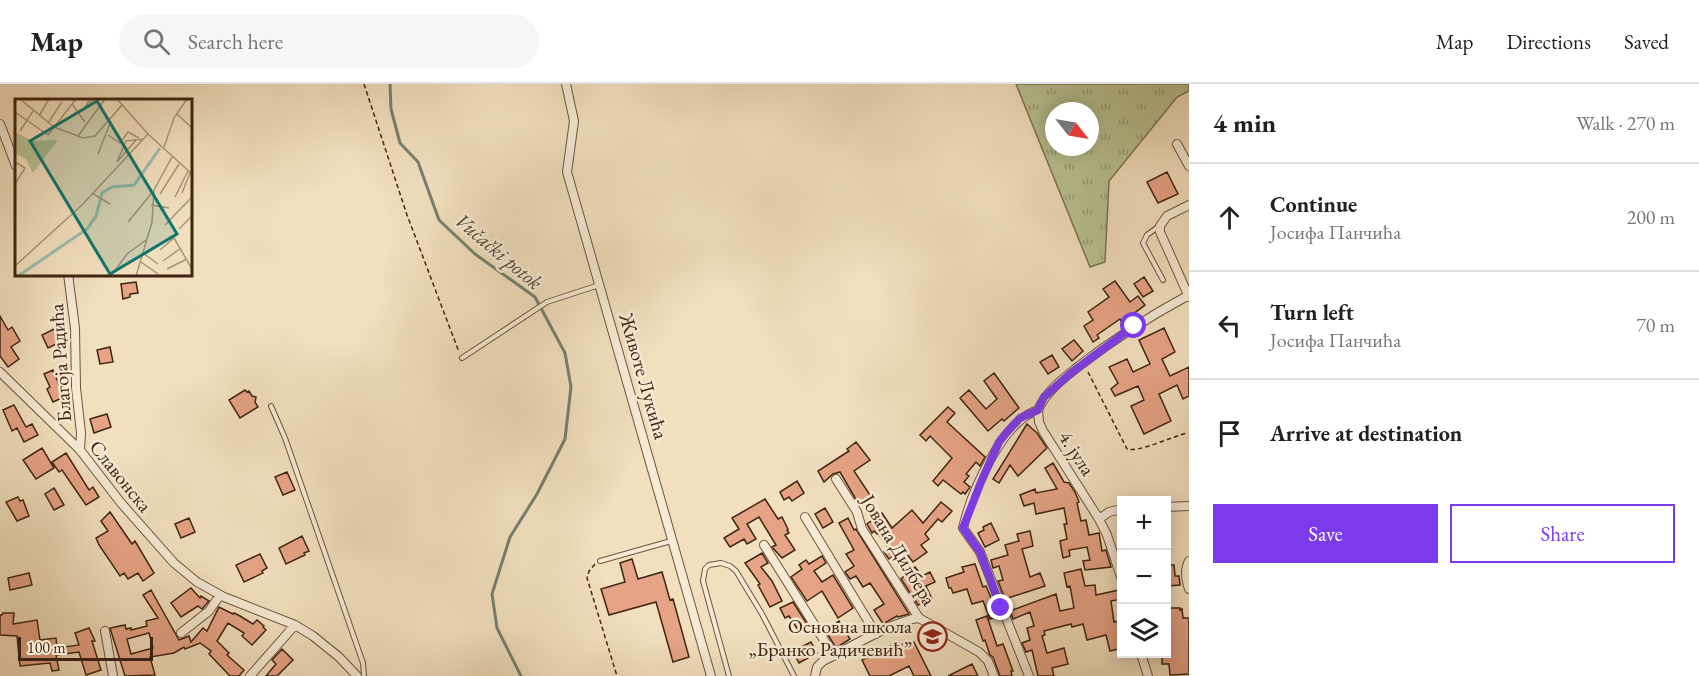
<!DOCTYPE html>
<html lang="en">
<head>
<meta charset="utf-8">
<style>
	:root { --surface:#fff; --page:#f6f6f6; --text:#202124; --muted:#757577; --line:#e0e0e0; --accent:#7c3aed }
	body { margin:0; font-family:"EB Garamond",serif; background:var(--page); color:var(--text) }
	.controls { position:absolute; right:18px; bottom:18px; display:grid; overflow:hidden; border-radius:0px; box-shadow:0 3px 15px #0003 }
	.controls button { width:54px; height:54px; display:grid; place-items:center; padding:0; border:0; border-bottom:2px solid var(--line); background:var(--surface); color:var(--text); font:30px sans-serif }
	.compass { position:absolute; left:1045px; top:18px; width:54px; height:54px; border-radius:50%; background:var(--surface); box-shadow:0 3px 15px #0003; rotate:121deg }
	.scale { position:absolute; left:18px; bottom:15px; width:135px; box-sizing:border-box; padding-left:6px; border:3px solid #3f2511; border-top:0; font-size:16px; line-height:21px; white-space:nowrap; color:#3f2511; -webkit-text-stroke:4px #f7ead5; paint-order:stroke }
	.stop { position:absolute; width:18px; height:18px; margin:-14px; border:4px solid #7c3aed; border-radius:50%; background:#fff }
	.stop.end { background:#7c3aed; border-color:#fff; box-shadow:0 2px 6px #0008 }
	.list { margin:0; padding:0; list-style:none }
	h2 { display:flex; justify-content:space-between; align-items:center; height:78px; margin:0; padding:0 24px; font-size:26px }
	h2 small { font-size:20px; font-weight:400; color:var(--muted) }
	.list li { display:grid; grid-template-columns:39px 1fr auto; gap:18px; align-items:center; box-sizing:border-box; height:108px; padding:0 24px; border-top:2px solid var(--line) }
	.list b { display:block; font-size:22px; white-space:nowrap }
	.list p { margin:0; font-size:20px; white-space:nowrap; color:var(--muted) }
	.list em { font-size:20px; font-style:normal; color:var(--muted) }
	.actions { display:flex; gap:12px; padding:18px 24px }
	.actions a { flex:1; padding:14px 0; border:2px solid var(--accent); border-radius:0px; text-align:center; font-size:21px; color:var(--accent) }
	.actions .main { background:var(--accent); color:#fff }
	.icon { flex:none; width:33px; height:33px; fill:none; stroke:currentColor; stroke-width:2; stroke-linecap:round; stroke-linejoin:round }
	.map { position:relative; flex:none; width:1189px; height:592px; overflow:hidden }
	header { display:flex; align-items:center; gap:36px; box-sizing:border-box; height:84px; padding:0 30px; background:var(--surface); border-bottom:2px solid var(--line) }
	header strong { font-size:28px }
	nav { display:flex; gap:33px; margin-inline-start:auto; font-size:21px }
	.search { width:420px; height:54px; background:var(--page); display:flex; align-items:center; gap:15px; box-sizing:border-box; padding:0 21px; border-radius:33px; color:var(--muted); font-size:22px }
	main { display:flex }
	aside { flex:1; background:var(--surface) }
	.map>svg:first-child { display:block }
</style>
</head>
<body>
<header>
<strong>Map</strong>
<div class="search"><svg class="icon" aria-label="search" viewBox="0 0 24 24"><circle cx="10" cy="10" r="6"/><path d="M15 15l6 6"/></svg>Search here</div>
<nav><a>Map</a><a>Directions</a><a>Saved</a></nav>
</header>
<main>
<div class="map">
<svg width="1189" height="592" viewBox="0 0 1189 592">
	<defs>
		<pattern id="grass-tufts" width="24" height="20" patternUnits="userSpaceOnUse" patternTransform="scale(1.5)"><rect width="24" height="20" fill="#b9c293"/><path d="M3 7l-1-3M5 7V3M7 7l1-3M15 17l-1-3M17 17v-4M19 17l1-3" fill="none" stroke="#989d77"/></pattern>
	</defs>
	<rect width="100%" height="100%" fill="#f2dfbe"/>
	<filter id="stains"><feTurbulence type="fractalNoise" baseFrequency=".00333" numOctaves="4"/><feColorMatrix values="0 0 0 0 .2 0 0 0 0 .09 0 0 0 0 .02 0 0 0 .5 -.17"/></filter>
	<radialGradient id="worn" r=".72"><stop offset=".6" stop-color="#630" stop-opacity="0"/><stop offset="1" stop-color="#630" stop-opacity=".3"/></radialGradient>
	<path fill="url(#grass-tufts)" stroke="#7c7452" stroke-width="1.5" fill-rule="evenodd" d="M1016 0H1189V7L1177 13 1109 97 1105 178 1090 183ZM1054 27H1090V63H1054Z"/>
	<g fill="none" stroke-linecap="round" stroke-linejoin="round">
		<path stroke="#76806f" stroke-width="3" d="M390 0 391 25 400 59 418 78 439 136 475 170 535 213 565 269 571 303 565 355 537 410 510 453 492 510 497 544 521 592"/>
	</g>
	<path fill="#e6a386" stroke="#3f2511" stroke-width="1.5" fill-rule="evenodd" d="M1167 88 1178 110 1158 119 1147 98Z
		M1144 193 1153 207 1143 213 1134 200Z
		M1115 197 1130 218 1138 212 1145 221 1125 236 1124 234 1121 237 1120 235 1097 251 1099 254 1093 258 1084 242 1093 236 1088 228 1109 213 1103 205Z
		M136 198 138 209 130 210V213L123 215 121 200Z
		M0 232 8 246 12 243 20 257 11 263 19 275 8 283 0 272Z
		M56 244 63 257 48 264 42 251Z
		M1164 244 1175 268 1162 275 1170 292 1189 283V312L1183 315 1177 301 1159 310 1171 337 1144 350 1131 322 1144 316 1138 302 1115 312 1111 305 1118 299 1109 283 1127 275 1133 288 1150 280 1139 256Z
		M1074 256 1083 267 1072 277 1062 265Z
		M110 263 113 278 100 280 97 266Z
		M1052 271 1059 283 1048 290 1040 278Z
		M53 286 64 313 53 318 47 305 50 303 44 290Z
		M994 289 1019 324 1004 337 1002 335 988 347 960 314 969 306 986 325 997 315 984 297Z
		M245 306 247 308 249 307 252 312 256 313 255 318 258 323 240 334 229 316Z
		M14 321 26 343 32 340 38 351 24 358 17 344 12 347 3 326Z
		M948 323 955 329 947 338 985 373 980 382 976 378 966 390 969 392 964 398 970 403 965 410 963 408 961 410 943 396 938 402 933 397 952 374 930 352 926 357 920 351Z
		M107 330 111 343 94 349 90 335Z
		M1027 340 1037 349 1047 364 1018 392 1010 381 999 399 993 395Z
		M856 358 870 376 854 387 872 414 861 420 860 418 858 419 840 388 833 390 824 398 818 387 849 367 847 365Z
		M42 364 54 384 36 395 23 376Z
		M66 369 89 406 93 403 99 413 86 421 62 386 59 388 52 378Z
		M1053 379 1064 398 1069 399 1075 408 1079 418 1077 419 1081 437 1086 436 1089 451 1099 449 1102 467 1106 466 1111 483 1085 486 1083 477 1090 476 1087 463 1069 466 1070 472 1063 474 1060 457 1067 455 1064 440H1067L1064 424 1036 430 1034 419 1024 422 1020 411 1035 405 1036 409 1057 405 1045 384Z
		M287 388 295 406 283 411 275 393Z
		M797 397 804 409 792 417 789 413 784 416 780 408Z
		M54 404 64 421 54 426 45 410Z
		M18 413 20 417 23 416 29 432 17 437 6 418Z
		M765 415 778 435 782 433 788 445 787 446 789 449 785 451 795 466 782 474 772 463 776 461 759 433 747 440 756 455 747 460 744 455 730 463 724 454 739 445 732 434Z
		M941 418 952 427 942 438 938 435 925 450 929 455 921 461 927 468 913 478 903 465 889 475 884 468 889 465 878 449 877 450 874 447 872 449 867 440 882 429 892 444 912 426 923 439Z
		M825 424 833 438 823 444 815 430Z
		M110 428 132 460 135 457 154 489 143 497 138 489 128 495 124 489 120 492 99 461 96 454 108 447 101 437Z
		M189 434 195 448 181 454 175 440Z
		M848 434 854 446 856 445 909 530 898 533 897 532 883 540 874 526 884 520 870 499 863 503 856 492 850 495 845 488 854 482 846 470 854 466 839 439Z
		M991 439 999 456 985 463 978 449 984 446 983 443Z
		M1030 447 1033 462 1022 465 1030 493 1040 489 1045 502 1005 515 998 497 1003 496 999 482 993 484 991 476 1008 471 1005 461 1019 457 1017 450Z
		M302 452 309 467 304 469 305 471 286 480 279 464Z
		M762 469 768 479 761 483 772 497 782 517 770 523 758 501 760 500 745 479Z
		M260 470 267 484 262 487 263 489 244 498 236 481Z
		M822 472 826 479 814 487 822 498 833 491 853 524 838 534 822 507 807 517 791 493 802 485 799 481 806 476 809 480Z
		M632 475 638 495 662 488 670 516 673 515 689 573 673 578 656 518 609 531 601 505 625 498 620 479Z
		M975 480 983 503 986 502 999 532 990 535 983 517 972 520 967 505 953 509 951 504H949L946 494 964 488 962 483Z
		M1167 481H1174L1175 492H1179L1180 501 1167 502Z
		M915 483 922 492 930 488 935 498 926 502 932 515 918 521 901 495Z
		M1081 485 1085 502 1095 501 1096 511 1119 506 1121 515 1111 517 1114 538 1122 536V564L1110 567 1106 551 1087 556 1083 540 1072 543 1071 540 1044 547 1045 551 1042 552 1047 569 1064 564 1068 580 1052 584 1054 592H1038L1032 566 1026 568 1022 559 1030 556 1027 544 1034 542 1030 528 1013 535 1010 527 1056 510 1060 527 1074 524 1070 502 1067 503 1064 489Z
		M29 489 32 501 10 506 8 494Z
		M191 504 200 514 201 512 209 517 202 525 198 522 181 533 171 519Z
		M151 506 179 556 189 552 191 558 203 544 207 547 219 523 233 530 234 529 240 532 253 540 257 536 264 542 263 543 266 546 252 561 242 552 244 549 228 539 217 557 229 569 227 571 244 586 239 592H230L209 570 211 567 200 559 185 565 184 563 174 569 150 573 155 591 125 592 110 544 125 541 126 545 131 544V546L147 542 146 537 158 534 143 511ZM149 549 153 564 131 570 127 555Z
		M793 518 809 543 800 549 789 532 785 534 780 524Z
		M1167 524H1180V526L1182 525 1183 534H1189V590L1170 591 1169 580H1162V570H1167V563H1169Z
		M3 529H14L13 540 37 536 40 556 56 554 57 564 79 561 75 549 89 544 95 557H92L101 586 86 591 79 568 56 571 59 586 52 587 50 579 20 582 17 552 0 551V531H2Z
		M987 532 997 562 1003 560 1013 587H1011L1012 592H1000L993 573 990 571 985 556 983 557 976 536Z
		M839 537 850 555 836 564 825 546Z
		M811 558 817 569 799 579 795 571 801 568 799 564Z
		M914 558 931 592H914L909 582 889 592H870L862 576 894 560 896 564 902 560 904 563Z
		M282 565 293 576 277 592H266L276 580 272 576Z
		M972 580 978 592H948Z"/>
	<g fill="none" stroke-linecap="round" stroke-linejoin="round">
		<defs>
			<path id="service" d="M1158 143 1147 151 1143 159 1163 196
				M462 274 547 218 599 201
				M271 322 285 354 363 579 364 592
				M600 477 671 457
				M729 592 703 497 705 485 709 481 721 479 730 482 736 487 762 530 794 592"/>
			<path id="minor" d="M566 0 574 37 567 88 711 592
				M0 40 16 82
				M1177 60 1189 82
				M1189 121 1167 132 1160 142V148L1189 213
				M68 190 75 244 76 304 81 349 80 366
				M0 288 80 366 121 419 174 479 197 498 224 513 295 541 313 552 339 573 357 592
				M1038 326 1039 338 1043 347 1099 435 1107 451 1122 496
				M836 395 857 428 862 445 919 534 979 568 988 577 994 592
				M1166 423 1189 422
				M805 433 876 550
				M1099 435 1109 428 1122 425
				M764 461 834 572
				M1189 477C1184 486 1186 496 1189 505
				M105 547 113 592
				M181 549 209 527 220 511
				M1141 570 1148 592
				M250 592 295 541
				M815 592 817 583 823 577C846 566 895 536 919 534
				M1029 592 980 468 963 444C971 409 1002 337 1038 326 1046 307 1063 295 1079 282 1114 255 1150 232 1189 211"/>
		</defs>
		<use href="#service" stroke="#6c543c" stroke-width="6"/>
		<use href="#minor" stroke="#6c543c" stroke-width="10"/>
		<path stroke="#3f2511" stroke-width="1.5" stroke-dasharray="4.5 3" stroke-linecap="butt" d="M364 0 407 131 459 268
			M1088 288 1127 365C1139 369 1172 352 1188 349
			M595 480 589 487 587 494 617 592"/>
		<use href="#service" stroke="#f7ead5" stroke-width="4"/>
		<use href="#minor" stroke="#f7ead5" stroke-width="8"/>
	</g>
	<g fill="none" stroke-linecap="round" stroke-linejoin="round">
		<path stroke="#7c3aed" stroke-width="8" d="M1001 524 980 468 963 444 981 398 999 358 1007 348 1020 334 1038 326 1044 313 1071 289 1134 242"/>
	</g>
	<defs>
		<symbol id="school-ring" viewBox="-11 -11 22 22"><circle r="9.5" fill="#f7ead5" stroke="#8f2418" stroke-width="1.5"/><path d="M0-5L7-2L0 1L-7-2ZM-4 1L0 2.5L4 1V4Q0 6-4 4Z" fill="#8f2418"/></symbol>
	</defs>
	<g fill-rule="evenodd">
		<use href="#school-ring" x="916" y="536" width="33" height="33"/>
	</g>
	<g text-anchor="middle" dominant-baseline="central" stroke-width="5" stroke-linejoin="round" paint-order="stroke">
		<g font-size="20" fill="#3f2511" stroke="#f7ead5">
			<text transform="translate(60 279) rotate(-94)">Благоја Радића</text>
			<text transform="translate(644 292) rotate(74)">Животе Лукића</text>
			<text transform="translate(1077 369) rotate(57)">4. јула</text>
			<text transform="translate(121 392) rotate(51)">Славонска</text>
			<text transform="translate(899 466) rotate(59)">Јована Дилбера</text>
		</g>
		<g font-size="20" fill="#3f2511" stroke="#f7ead5" text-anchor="end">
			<text x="912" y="542">Основна школа<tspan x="912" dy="23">„Бранко Радичевић”</tspan></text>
		</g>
		<g font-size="21" font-style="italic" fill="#564b38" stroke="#f7ead5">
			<text transform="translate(499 167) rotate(40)">Vučački potok</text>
		</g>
	</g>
	<g transform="translate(15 15)">
		<rect width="177" height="177" fill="#f2dfbe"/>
		<path d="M0 33 18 42 43 41 18 74 11 60 0 54Z" fill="#b9c293"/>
		<path fill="none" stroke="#9bbdae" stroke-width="3" d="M3 177 72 130 81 117 87 94 97 88 119 86 145 49"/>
		<path fill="none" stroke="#aa9579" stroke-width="1.5" d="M5 0 39 28 68 39 80 37 107 6M75 0 69 10 79 0M102 0 133 35 177 75M57 5 70 23M0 13 33 36 61 0M162 15 177 29M24 17 34 0M33 24 47 3M5 32 18 12M93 36 105 44 113 33 124 39M63 37 90 0M149 48 159 19 172 0M83 55 96 22M0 63 10 69 0 85M102 63 111 42 129 40M102 63 121 41M77 94 95 105M167 94 175 74M145 95 164 65M160 98 173 72M136 106 154 109M113 123 136 95M150 126 177 98M164 130 177 117M145 151 159 139 177 170M128 154 143 165M148 162 166 149M126 163 143 175M0 167 67 106 133 35M152 170 172 160M96 177 112 155 131 141M121 177 137 123 139 91 157 58"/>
		<path fill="#0f766e" fill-opacity="0.15" stroke="#0f766e" stroke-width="3" d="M82 2 162 135 95 175 15 42Z"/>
		<rect width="177" height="177" fill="none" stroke="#3f2511" stroke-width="3"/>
	</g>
	<rect width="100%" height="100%" filter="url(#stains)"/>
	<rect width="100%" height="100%" fill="url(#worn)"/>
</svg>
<div class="controls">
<button>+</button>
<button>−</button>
<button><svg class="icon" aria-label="layers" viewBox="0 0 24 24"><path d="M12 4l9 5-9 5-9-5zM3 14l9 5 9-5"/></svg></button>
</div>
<svg class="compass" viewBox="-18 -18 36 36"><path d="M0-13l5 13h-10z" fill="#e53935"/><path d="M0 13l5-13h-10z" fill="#757577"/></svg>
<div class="scale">100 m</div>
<div class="stop" style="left:1134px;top:242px"></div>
<div class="stop end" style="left:1001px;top:524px"></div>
</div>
<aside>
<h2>4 min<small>Walk · 270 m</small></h2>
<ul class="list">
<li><svg class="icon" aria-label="ahead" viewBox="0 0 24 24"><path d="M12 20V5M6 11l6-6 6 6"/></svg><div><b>Continue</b><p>Јосифа Панчића</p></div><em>200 m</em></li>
<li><svg class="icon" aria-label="left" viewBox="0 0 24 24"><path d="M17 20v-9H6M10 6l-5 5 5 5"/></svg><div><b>Turn left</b><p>Јосифа Панчића</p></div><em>70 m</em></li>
<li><svg class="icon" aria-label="arrive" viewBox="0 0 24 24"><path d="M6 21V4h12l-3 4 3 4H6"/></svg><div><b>Arrive at destination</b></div></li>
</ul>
<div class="actions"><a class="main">Save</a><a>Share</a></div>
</aside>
</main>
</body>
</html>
